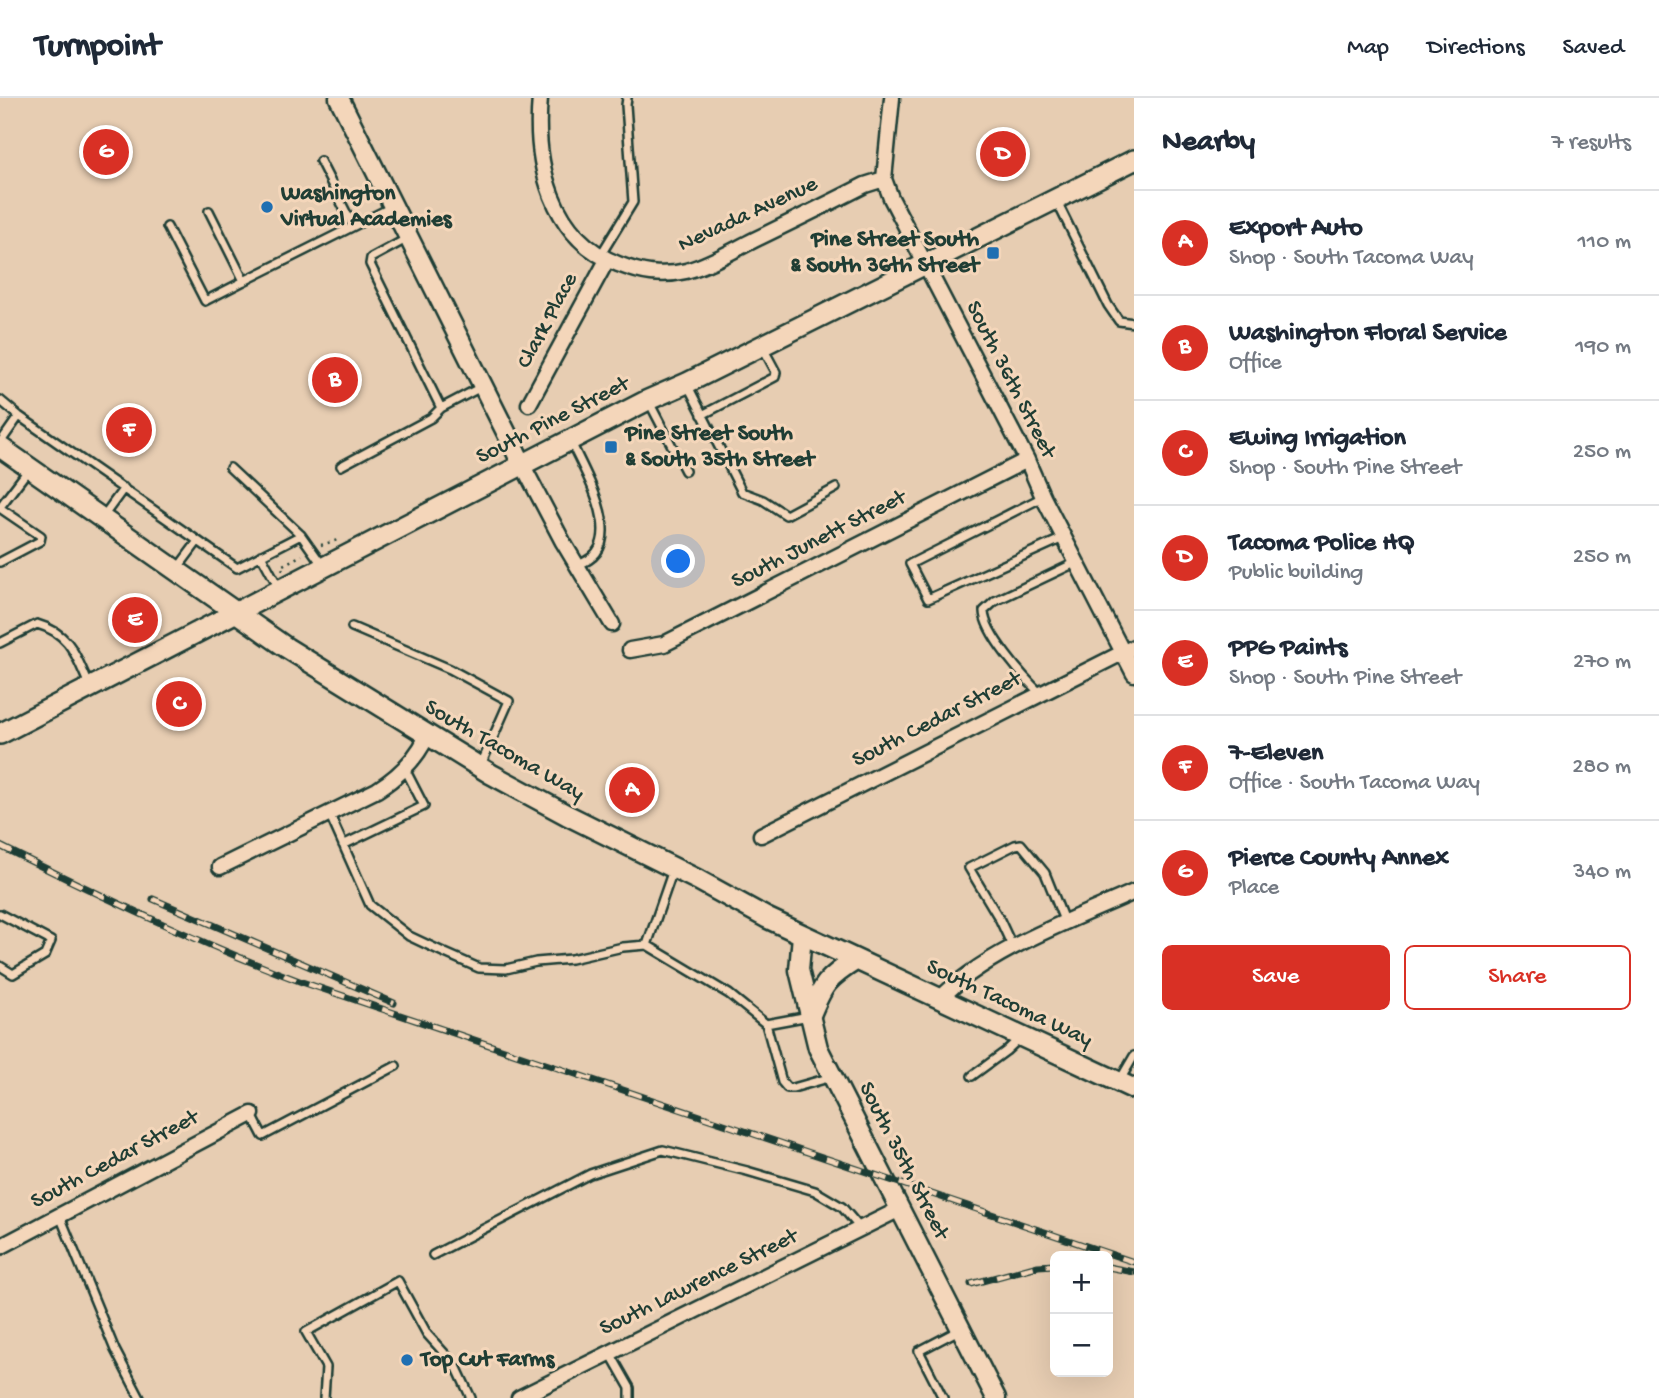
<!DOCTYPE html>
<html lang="en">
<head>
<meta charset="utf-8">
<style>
	:root { --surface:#fff; --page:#f2f2f3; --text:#1f2937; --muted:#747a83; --line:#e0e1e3; --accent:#d93025 }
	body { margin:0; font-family:"Gochi Hand",sans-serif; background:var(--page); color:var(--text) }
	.controls { position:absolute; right:21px; bottom:21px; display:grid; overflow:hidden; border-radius:10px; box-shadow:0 7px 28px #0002 }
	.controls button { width:63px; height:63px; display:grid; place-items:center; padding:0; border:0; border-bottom:2px solid var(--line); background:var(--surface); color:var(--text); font:35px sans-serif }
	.you { position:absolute; left:679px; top:464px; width:24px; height:24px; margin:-18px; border:5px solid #fff; border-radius:50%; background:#1a73e8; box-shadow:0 0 0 10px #1a73e833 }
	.badge { display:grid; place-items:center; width:46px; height:46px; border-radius:50%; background:var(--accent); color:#fff; font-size:23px; font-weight:700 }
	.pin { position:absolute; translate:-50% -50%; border:4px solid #fff; box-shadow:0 2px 7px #0006 }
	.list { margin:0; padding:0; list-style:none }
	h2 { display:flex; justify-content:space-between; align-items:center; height:91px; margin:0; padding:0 28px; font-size:30px }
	h2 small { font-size:23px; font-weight:400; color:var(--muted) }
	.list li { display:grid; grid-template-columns:46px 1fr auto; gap:21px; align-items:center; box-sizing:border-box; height:105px; padding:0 28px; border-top:2px solid var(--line) }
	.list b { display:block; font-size:26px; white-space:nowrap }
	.list p { margin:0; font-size:23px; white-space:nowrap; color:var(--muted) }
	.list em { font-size:23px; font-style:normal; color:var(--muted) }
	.actions { display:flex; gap:14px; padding:21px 28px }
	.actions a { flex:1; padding:16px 0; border:2px solid var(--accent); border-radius:10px; text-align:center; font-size:24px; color:var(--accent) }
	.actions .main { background:var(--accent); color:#fff }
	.map { position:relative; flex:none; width:1134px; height:1300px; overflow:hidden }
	header { display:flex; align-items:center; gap:42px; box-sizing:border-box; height:98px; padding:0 35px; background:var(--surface); border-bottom:2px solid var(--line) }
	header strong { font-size:33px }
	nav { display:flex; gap:38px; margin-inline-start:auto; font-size:24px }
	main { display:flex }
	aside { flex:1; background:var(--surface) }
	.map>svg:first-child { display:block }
</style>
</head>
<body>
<header>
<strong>Turnpoint</strong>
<nav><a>Map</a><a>Directions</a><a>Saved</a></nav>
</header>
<main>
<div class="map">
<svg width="1134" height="1300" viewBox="0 0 1134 1300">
	<rect width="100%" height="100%" fill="#e7cdb2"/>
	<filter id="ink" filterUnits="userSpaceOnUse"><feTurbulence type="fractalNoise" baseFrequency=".0143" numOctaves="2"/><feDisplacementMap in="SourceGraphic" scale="14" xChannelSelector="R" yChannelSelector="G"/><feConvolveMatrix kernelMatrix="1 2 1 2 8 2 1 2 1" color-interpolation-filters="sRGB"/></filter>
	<g filter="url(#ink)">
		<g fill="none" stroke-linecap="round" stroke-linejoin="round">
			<defs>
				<path id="service" d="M320 63 353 128
					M1056 102 1108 207 1119 223 1134 225
					M209 113 244 183 392 109
					M167 129 205 203 244 183
					M408 140 371 160 370 166 441 310
					M600 158 633 104 626 7 627 0
					M687 286 742 394 763 402 786 417 836 390
					M0 302 19 318 237 470 301 437
					M648 302 685 373
					M702 317 775 279 776 274 762 248
					M570 342C585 376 632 450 577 467
					M0 345 19 318
					M341 368 431 320 441 310 483 288
					M230 370 301 437 323 468
					M1043 399 910 466 928 501 1063 440
					M0 409 29 371
					M0 410 41 438 40 443 0 464
					M102 420 124 390
					M261 457 279 490
					M177 471 198 443
					M352 529 450 571 509 603 480 669
					M0 545 37 526C72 536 76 559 90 589
					M1041 596C1025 581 984 535 984 513L995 503 1077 464
					M329 715 370 807 409 838 445 855 479 870 506 871 536 864 571 861 623 849 647 847 729 896 766 926 809 918
					M343 747 424 708 405 671
					M0 816 51 843 45 857 13 876 0 868
					M647 847 673 772
					M1013 850 1000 822 969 770 1015 747 1021 746 1045 775 1065 825
					M766 926 782 984 787 990H793L832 979
					M972 978 1006 953 1021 939
					M1120 982 1134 958
					M252 1017 263 1038 396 968
					M60 1118 115 1252 140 1300
					M433 1157 590 1076 663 1052 747 1073 815 1093 842 1109 860 1130
					M610 1255 630 1290V1300
					M324 1300 326 1269 306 1234 398 1183 427 1236 456 1268 471 1300
					M943 1300 919 1253 961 1231"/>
				<path id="minor" d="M540 0C534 65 551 140 618 166 641 175 661 179 686 173 709 167 732 153 754 142 791 124 828 106 865 87L884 81
					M892 0 884 81 891 100 1027 362 1043 399 1134 576
					M529 306 607 162
					M522 366 563 444 612 526
					M630 552 664 546 1027 362
					M761 737 1134 549
					M220 769 377 692C399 678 416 662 427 638
					M940 901C985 853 1074 821 1134 794
					M0 1149 252 1016
					M519 1300 900 1111"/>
				<path id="tertiary" d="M339 0 522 366
					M802 837 799 872 818 950 996 1300"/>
				<path id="secondary" d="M0 349 287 550 491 676 567 717 698 782 767 820 1134 991
					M0 636 648 302 687 285 1134 62
					M810 918C823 886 827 880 856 862"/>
			</defs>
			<use href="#service" stroke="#1f3d34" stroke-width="12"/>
			<use href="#minor" stroke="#1f3d34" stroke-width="19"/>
			<use href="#tertiary" stroke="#1f3d34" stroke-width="23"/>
			<use href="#secondary" stroke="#1f3d34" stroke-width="24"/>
			<path stroke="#1f3d34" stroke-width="2.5" stroke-dasharray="2 5" stroke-linecap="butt" d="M321 447 341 441
				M283 472 281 468 302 457"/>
			<use href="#service" stroke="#f4d6ba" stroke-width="7"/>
			<use href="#minor" stroke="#f4d6ba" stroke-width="14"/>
			<use href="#tertiary" stroke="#f4d6ba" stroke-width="18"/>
			<use href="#secondary" stroke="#f4d6ba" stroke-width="19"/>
			<defs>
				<path id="rail" d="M0 748C99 797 198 845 302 884L1134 1164
					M153 801 394 905
					M1108 1169 1134 1174
					M971 1186 1038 1168 1055 1167"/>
			</defs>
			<use href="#rail" stroke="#1f3d34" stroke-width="7"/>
			<use href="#rail" stroke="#f4d6ba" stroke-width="4.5" stroke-dasharray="13" stroke-linecap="butt"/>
		</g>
	</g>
	<g fill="#1f6fb2" stroke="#f4d6ba" stroke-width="2.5">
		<circle cx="267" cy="109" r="7"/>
		<rect x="986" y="148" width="14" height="14" rx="3.5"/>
		<rect x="604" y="342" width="14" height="14" rx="3.5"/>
		<circle cx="407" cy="1262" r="7"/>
	</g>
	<g text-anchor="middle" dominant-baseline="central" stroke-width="6" stroke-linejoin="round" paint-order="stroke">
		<g font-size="23" font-weight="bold" fill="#1f3d34" stroke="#f4d6ba" text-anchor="start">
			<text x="281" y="96">Washington<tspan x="281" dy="26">Virtual Academies</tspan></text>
			<text x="979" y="142" text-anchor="end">Pine Street South<tspan x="979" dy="26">&amp; South 36th Street</tspan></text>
			<text x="625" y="336">Pine Street South<tspan x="625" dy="26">&amp; South 35th Street</tspan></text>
			<text x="421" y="1262">Top Cut Farms</text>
		</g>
		<g font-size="23" fill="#1f3d34" stroke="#f4d6ba">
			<text transform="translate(748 117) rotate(-25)">Nevada Avenue</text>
			<text transform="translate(548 223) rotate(-62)">Clark Place</text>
			<text transform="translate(1010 282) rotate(63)">South 36th Street</text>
			<text transform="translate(553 323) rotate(-27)">South Pine Street</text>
			<text transform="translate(819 442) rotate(-27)">South Junett Street</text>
			<text transform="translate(937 622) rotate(-27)">South Cedar Street</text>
			<text transform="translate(504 653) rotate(30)">South Tacoma Way</text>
			<text transform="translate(1009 906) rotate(25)">South Tacoma Way</text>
			<text transform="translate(115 1062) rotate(-28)">South Cedar Street</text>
			<text transform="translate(903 1063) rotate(63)">South 35th Street</text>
			<text transform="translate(699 1185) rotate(-26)">South Lawrence Street</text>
		</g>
	</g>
</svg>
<div class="controls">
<button>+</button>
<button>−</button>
</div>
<div class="you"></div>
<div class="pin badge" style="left:632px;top:692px">A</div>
<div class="pin badge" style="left:335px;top:282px">B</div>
<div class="pin badge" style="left:179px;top:606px">C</div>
<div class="pin badge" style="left:1003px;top:56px">D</div>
<div class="pin badge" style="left:135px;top:522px">E</div>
<div class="pin badge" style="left:129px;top:332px">F</div>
<div class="pin badge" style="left:106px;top:54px">G</div>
</div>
<aside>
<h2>Nearby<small>7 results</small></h2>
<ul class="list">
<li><span class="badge">A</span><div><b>Export Auto</b><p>Shop · South Tacoma Way</p></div><em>110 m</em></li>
<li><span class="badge">B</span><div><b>Washington Floral Service</b><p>Office</p></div><em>190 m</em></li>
<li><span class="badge">C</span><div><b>Ewing Irrigation</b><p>Shop · South Pine Street</p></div><em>250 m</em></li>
<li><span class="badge">D</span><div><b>Tacoma Police HQ</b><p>Public building</p></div><em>250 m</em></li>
<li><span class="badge">E</span><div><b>PPG Paints</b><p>Shop · South Pine Street</p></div><em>270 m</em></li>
<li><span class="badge">F</span><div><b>7-Eleven</b><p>Office · South Tacoma Way</p></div><em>280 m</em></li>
<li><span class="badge">G</span><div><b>Pierce County Annex</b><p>Place</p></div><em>340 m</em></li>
</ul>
<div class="actions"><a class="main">Save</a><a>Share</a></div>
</aside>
</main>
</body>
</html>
